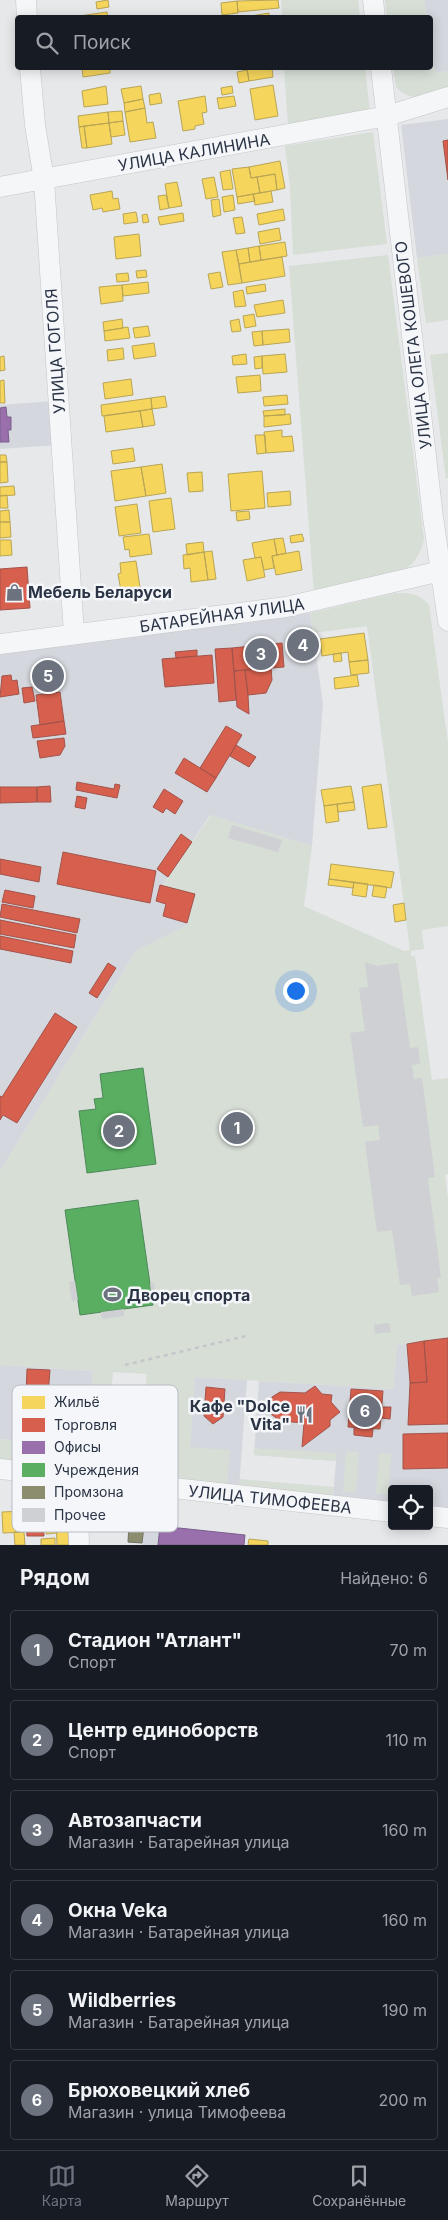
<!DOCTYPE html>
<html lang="ru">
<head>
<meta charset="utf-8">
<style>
	:root { --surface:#171b24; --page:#20242c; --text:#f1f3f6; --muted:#9ea1a6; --line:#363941; --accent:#6c737f }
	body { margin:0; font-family:Inter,sans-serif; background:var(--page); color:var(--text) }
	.controls { position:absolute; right:15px; bottom:15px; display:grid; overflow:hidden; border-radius:5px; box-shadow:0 2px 12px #0003 }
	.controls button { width:45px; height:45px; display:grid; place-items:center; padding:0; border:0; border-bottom:1px solid var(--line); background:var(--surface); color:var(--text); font:25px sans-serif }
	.you { position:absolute; left:295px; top:990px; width:18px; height:18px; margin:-12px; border:4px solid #fff; border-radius:50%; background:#1a73e8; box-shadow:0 0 0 8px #1a73e833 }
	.badge { display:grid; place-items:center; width:32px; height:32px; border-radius:50%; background:var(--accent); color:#fff; font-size:16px; font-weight:700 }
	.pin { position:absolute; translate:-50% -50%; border:2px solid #fff; box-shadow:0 1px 5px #0006 }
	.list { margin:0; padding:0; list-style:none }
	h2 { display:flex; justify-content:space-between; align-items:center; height:65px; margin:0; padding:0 20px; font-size:21px }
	h2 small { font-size:16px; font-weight:400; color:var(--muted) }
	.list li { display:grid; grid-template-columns:32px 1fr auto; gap:15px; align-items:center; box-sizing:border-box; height:80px; margin:0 10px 10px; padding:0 10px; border:1px solid var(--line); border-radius:5px }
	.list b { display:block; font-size:19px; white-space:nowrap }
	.list p { margin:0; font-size:16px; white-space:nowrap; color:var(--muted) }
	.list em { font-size:16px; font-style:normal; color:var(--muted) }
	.icon { flex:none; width:28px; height:28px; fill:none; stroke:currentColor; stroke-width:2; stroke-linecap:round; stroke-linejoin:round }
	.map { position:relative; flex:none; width:448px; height:1545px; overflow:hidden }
	.search { position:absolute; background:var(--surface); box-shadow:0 2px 12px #0003; left:15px; right:15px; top:15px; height:55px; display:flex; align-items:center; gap:12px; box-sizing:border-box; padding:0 18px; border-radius:5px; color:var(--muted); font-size:19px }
	.sheet { height:605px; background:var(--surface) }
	nav { display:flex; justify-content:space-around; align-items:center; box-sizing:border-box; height:70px; border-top:1px solid var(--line); background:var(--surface); font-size:14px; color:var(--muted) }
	nav a { display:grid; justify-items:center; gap:2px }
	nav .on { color:var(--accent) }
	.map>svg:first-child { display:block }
</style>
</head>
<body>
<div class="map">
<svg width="448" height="1545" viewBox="0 0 448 1545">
	<rect width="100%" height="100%" fill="#e6e8ea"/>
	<path fill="#d4d7dd" d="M424 0H448V71L435 73 431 43 430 18 427 17Z
		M448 119V254L417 258 401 125Z
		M54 401 57 445 0 449V405Z
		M310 613 323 704 312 846 210 815 163 885 195 894 186 926 136 951 0 1171V653Z
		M448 1338V1511L429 1509V1489H392V1505L333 1498 336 1461 254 1455 259 1381 393 1389 397 1345Z
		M0 1365 93 1371 87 1447 75 1470 59 1468 61 1445 0 1439Z
		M195 1377 247 1380 239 1488 227 1487 190 1447Z
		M129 1524 245 1535 244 1545H142V1543L128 1542Z"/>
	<path fill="#d6ded6" d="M281 0H358L360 17H282Z
		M385 0H424L427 17H387Z
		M431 43 435 73 448 71V93C429 96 410 103 396 87L393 68H430Z
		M284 68H365L370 112 288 126Z
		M373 132 387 244 293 255 290 187 285 146Z
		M448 254V320L426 323 417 258Z
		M388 255 424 539C421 554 414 564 402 572L314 594 289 266Z
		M448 353V478L446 479 430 355Z
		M395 593C409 593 419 593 429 605L448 743V926L422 930 424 949 411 951V956H415L432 1080 448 1078V1174L445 1175 448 1198V1338L397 1345 393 1389 195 1377 190 1447 230 1450 227 1487 124 1475 129 1416 143 1417 147 1374 113 1372 107 1436 114 1437 111 1474 75 1470 77 1446 87 1447 93 1371 0 1365V1171L136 951 186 926 195 894 163 886 211 815 312 846 304 906 404 951 410 950 367 626 313 633 310 613Z
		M0 1439 61 1445 59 1468 0 1462Z
		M255 1448 337 1453 336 1461 254 1455Z
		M346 1451 359 1452 356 1493 343 1492Z
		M379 1453 391 1454 388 1495 376 1494Z
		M239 1479 334 1487 333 1498 239 1488Z"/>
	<path fill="#f6d55c" stroke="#b9a555" d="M108 0 109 7 97 9 96 2Z
		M278 0 279 8 238 12 237 1Z
		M237 1 238 13 222 15 221 3Z
		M107 12 108 18H79V16Z
		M269 13V18H245V17Z
		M82 68H110V73L83 77Z
		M247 68H272L273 77 249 81Z
		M247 70 249 81 239 83 237 72Z
		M273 85 278 116 255 120 250 89Z
		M106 86 108 104 84 107 82 91Z
		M141 86 143 99 124 103 121 89Z
		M232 86 233 93 222 95 221 88Z
		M160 93 162 103 150 105 149 95Z
		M205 96 207 112 202 113 204 124 195 126V129L183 131 178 101Z
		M234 96 236 106 219 109 217 98Z
		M143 99 145 108 125 112 124 103Z
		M145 108 147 123 153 122 156 138 130 142 125 112Z
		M122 111 123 121 109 123 108 112Z
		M108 112 109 123 79 127 78 116Z
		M123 121 125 135 111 137 109 123Z
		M109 123 112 144 87 148 84 126Z
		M84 126 87 148H82L79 127Z
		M280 161 285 188 277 190 275 174 251 178 249 167Z
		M249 167 251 178 257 177 260 193 237 197 232 169Z
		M230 170 233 189 223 190 220 172Z
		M275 174 277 190 260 193 257 177Z
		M214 177 218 197 206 199 202 179Z
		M177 182 182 206 169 208 165 184Z
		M112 191 113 199 118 198 120 209 103 212 102 208 93 210 90 195Z
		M271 191 273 202 255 205 253 194Z
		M253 194 255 201 238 204 237 197Z
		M166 195 169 208 160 210 158 196Z
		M233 195 235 210 224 212 222 197Z
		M219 199 221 215 213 217 211 200Z
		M283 209 285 220 259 225 257 214Z
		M136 212 138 222 124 224 123 214Z
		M183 213 184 221 160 225 158 217Z
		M147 214 149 222 143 223 142 215Z
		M242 217 245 233 236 234 233 218Z
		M279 228 281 240 260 244 258 232Z
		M139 234 141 256 116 259 114 237Z
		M285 242 287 256 261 260 259 246Z
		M259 246 261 260 250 262 248 248Z
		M248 248 250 262 239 264 236 250Z
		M236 250 242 283 228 285 222 252Z
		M282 257 285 276 242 283 239 264Z
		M146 270 147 277 137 278 136 271Z
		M220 272 223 287 211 289 208 274Z
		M128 273 129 281 117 282 116 274Z
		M148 282 149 293 123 296 122 285Z
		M265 284 266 291 247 294 246 287Z
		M122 285 123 301 101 304 99 287Z
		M243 290 246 306 235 307 233 292Z
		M283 300 285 313 257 317 254 305Z
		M254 314 256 326 245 328 243 316Z
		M122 319 123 328 104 331 103 322Z
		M239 319 241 331 232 332 230 321Z
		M148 326 150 336 135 338 133 328Z
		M128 327 130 338 105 341 104 331Z
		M289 329 290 342 263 345 262 331Z
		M262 331 263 345 254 346 252 332Z
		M154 343 156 356 134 359 132 346Z
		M123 348 124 359 108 361 107 350Z
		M246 354 247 364 233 365 232 356Z
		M285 354 287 372 263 374 262 356Z
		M4 356 5 370 0 371V357Z
		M262 356V368L255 369 254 357Z
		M260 375 261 391 238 393 236 377Z
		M131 379 133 395 105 399 103 383Z
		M4 380 5 403H0V381Z
		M287 395 288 404 264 406 263 397Z
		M165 396 167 407 152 409 151 398Z
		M151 398 152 409 102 416 101 405Z
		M152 409 155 425 143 427 140 411Z
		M285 409V415L264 416 263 411Z
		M140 411 143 427 106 432 104 416Z
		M290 414 291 424 264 427V416Z
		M282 430V437L292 436 294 451 266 453 264 432Z
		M255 435H265L266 453 257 454Z
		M133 448 135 461 113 464 111 451Z
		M0 455H6L7 462H0Z
		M0 462H7L8 482 0 483Z
		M162 464 166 493 146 496 141 467Z
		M141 467 146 496 115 501 111 471Z
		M262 471 265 508 231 511 228 474Z
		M202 472 203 491 189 492 187 473Z
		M14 486 15 495 0 496V487Z
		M290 491 291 505 268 507 267 493Z
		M7 495 8 508H0V496Z
		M171 498 175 529 153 532 149 501Z
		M137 504 141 533 119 536 115 507Z
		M9 510 10 522H0V511Z
		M249 511 250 519 237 521 236 512Z
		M0 522H10L11 537 0 538Z
		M149 534 152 554 130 557 129 549 125 550 123 537Z
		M302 534 304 541 291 543 290 536Z
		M283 538 286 553 277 555 274 539Z
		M274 539 277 555 272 556 274 568 264 570 261 557 255 558 252 543Z
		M0 540H11L12 555 0 556Z
		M203 542 204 552 187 555 186 544Z
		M212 551 216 579 208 580 204 552Z
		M299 551 302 570 276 575 272 556Z
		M204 552 208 580 191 582 190 568 184 569 183 555Z
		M261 557 265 577 247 581 243 560Z
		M136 561 141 594 122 597 118 574 121 573 120 563Z
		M364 633 368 660 349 662 348 652 322 656 320 639Z
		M341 653 342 661 334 662 333 654Z
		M368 660 369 673 351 675 349 662Z
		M357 675 359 686 335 689 334 678Z
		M381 784 387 827 368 829 362 787Z
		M351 786 354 802 324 806 321 790Z
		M354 802 355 810 338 812 337 804Z
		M337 804 339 821 326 823 324 806Z
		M331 864 394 872 391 888 329 879Z
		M329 879 354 882 353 888 328 885Z
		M354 882 368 884 366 897 352 895Z
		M374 885 387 887 385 898 372 896Z
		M404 903 406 920 395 922 393 905Z
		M23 1511 24 1532 3 1533 2 1512Z
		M56 1516H67L69 1545H57Z
		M56 1516 57 1533 46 1534V1517Z
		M14 1532H24L25 1545H15Z
		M55 1538V1545H41V1539Z
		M249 1539 268 1541V1545H248Z"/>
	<path fill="#d6604d" stroke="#a3534b" d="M448 140V180L443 141Z
		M27 567 30 608 0 610V569Z
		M311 638 313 656 300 657 298 640Z
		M282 643 284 667 234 671 232 648Z
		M232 648 236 700 219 702 215 649Z
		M197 650V656L176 658 175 652Z
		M212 655 214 683 165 687 162 659Z
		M55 661 58 684 38 687 35 664Z
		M271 668 272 680 266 693 248 695 245 670Z
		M245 670 248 695 249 714 237 707 234 671Z
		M11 675 12 681 17 680 19 694 0 697 2 676Z
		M32 687 35 701 24 703 22 688Z
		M60 692 64 721 40 725 36 695Z
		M64 721 66 734 33 738 31 726Z
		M226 726 242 735 216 778 200 768Z
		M64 738 65 746 60 755 40 758 37 741Z
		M236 745 256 757 249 767 230 756Z
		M184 758 216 778 207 792 175 773Z
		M77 782 114 789 115 784 120 785 117 798 76 790Z
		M50 786 51 802H37V787Z
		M0 787H37V802L0 803Z
		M164 789 183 801 175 814 166 808 163 813 153 807Z
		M77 796 87 798 85 809 75 807Z
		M181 834 192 842 168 877 157 869Z
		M63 852 156 871 150 903 57 884Z
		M0 859 41 867 39 882 0 874Z
		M160 885 195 894 187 923 163 916 166 904 156 901Z
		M5 890 35 896 33 908 2 902Z
		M2 904 80 919 77 933 0 917Z
		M0 920 76 935 74 948 0 934Z
		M0 936 73 951 71 963 0 949Z
		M108 963 116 968 97 998 89 993Z
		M55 1013 77 1027 17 1123 3 1115 0 1120V1096L2 1097Z
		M448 1338V1424L408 1425 410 1383 427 1382 424 1341Z
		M424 1341 427 1382 410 1383 407 1344Z
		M27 1369 50 1370 48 1396 26 1395Z
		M315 1386 322 1394 332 1395 331 1402 340 1412 330 1420V1426L302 1447 304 1423 280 1421 271 1414 269 1405 272 1397 280 1392 305 1393Z
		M206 1387 225 1389 223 1417 213 1424 204 1416Z
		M351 1389 383 1391 380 1429 348 1427Z
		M382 1407H391L390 1419 381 1418Z
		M354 1428 373 1429 372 1437 354 1435Z
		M448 1433V1468L403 1469V1434Z
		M43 1519 44 1536H27L26 1520Z"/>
	<path fill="#9970ab" stroke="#785e8c" d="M6 407 7 417H11V430H8L9 442H0V408Z
		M160 1526 245 1535 244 1545H158Z"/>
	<path fill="#5aae61" stroke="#4c8959" d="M143 1068 156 1164 87 1173 79 1111 96 1109 94 1099 103 1098 100 1074Z
		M138 1200 153 1305 80 1315 65 1210Z"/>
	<path fill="#8c8c6e" stroke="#6f7262" d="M129 1524 144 1526 142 1543 128 1542Z"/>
	<path fill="#ced0d3" d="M232 825 282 840 278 852 228 838Z
		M365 962 377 966 398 963 410 1048 418 1047 420 1064 412 1065 414 1079 422 1078 435 1177 428 1178 441 1278H437L439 1292 412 1296 410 1284 400 1285 392 1230 377 1232 365 1142 380 1140 378 1125 363 1127 350 1033 365 1031 359 988 368 987Z
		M75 1281 78 1300 72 1301 69 1282Z
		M150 1283H154L156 1295H151Z
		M124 1309V1316L102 1319 101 1312Z
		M389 1323 391 1332 375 1334 374 1325Z"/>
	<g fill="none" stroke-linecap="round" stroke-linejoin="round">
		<defs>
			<path id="minor" d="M26 0 27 18
				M373 0 375 18
				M30 68 35 125 44 180 74 634
				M381 68 433 517 448 621
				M0 187 387 116 448 97
				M0 644 286 607 441 571
				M0 1469 392 1512
				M77 1477 79 1545
				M429 1516 448 1518"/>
		</defs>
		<use href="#minor" stroke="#c4c6c8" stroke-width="21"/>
		<path stroke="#c5c6ca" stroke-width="2.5" stroke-dasharray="4 4" stroke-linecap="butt" d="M125 1365 246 1336"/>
		<use href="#minor" stroke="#f5f6f7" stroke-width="20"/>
	</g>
	<defs>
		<symbol id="shop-bare" viewBox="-9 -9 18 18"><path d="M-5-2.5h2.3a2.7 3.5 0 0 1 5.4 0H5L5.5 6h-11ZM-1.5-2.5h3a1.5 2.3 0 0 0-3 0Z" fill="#6c737f" stroke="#f4f6f9" stroke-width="2.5" paint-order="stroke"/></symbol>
		<symbol id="stadium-bare" viewBox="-9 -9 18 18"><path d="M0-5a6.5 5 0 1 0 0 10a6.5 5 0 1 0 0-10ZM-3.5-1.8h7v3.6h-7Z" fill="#6c737f" stroke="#f4f6f9" stroke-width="2.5" paint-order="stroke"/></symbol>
		<symbol id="restaurant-bare" viewBox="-9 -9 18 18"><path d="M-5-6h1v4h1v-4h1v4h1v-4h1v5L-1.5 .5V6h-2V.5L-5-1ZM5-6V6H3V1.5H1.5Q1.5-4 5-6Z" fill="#6c737f" stroke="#f4f6f9" stroke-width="2.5" paint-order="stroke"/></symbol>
	</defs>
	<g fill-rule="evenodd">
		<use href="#shop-bare" x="2" y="580" width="25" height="25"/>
		<use href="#stadium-bare" x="100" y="1282" width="25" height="25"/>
		<use href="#restaurant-bare" x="292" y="1402" width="25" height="25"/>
	</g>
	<g text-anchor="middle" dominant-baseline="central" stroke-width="5" stroke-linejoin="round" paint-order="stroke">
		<g font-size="16" fill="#2b3445" stroke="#f4f6f9">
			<text transform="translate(194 152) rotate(-10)">УЛИЦА КАЛИНИНА</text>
			<text transform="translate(413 345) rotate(-97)">УЛИЦА ОЛЕГА КОШЕВОГО</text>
			<text transform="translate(55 351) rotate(-94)">УЛИЦА ГОГОЛЯ</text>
			<text transform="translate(222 615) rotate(-8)">БАТАРЕЙНАЯ УЛИЦА</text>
			<text transform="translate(270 1499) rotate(6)">УЛИЦА ТИМОФЕЕВА</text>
		</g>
		<g font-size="16" font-weight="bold" fill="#2b3445" stroke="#f4f6f9" text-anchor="start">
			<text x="28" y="592">Мебель Беларуси</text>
			<text x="127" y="1295">Дворец спорта</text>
			<text x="290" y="1406" text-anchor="end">Кафе "Dolce<tspan x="290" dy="18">Vita"</tspan></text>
		</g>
	</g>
	<rect x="12" y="1385" width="166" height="147" rx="8" fill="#f4f6f9" stroke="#b8bcc3" stroke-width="1"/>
	<rect x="22" y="1396" width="23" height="13" fill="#f6d55c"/>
	<rect x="22" y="1418" width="23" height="14" fill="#d6604d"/>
	<rect x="22" y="1441" width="23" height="13" fill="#9970ab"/>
	<rect x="22" y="1463" width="23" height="14" fill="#5aae61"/>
	<rect x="22" y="1486" width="23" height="13" fill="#8c8c6e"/>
	<rect x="22" y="1508" width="23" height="14" fill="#ced0d3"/>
	<g font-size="14" fill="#2b3445">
		<text x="54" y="1407">Жильё</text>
		<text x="54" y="1430">Торговля</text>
		<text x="54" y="1452">Офисы</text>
		<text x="54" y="1475">Учреждения</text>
		<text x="54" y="1497">Промзона</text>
		<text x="54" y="1520">Прочее</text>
	</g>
</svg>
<div class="controls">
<button><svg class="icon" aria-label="locate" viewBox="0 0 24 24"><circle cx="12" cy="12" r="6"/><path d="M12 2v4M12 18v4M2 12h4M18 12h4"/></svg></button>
</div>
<div class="you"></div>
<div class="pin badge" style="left:237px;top:1128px">1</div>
<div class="pin badge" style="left:119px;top:1131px">2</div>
<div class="pin badge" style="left:261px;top:654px">3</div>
<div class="pin badge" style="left:303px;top:645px">4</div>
<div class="pin badge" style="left:48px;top:676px">5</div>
<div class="pin badge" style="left:365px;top:1411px">6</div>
<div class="search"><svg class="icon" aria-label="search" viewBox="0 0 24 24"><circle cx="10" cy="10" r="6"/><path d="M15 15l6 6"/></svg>Поиск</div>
</div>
<section class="sheet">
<h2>Рядом<small>Найдено: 6</small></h2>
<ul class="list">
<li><span class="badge">1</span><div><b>Стадион &quot;Атлант&quot;</b><p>Спорт</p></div><em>70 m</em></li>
<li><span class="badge">2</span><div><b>Центр единоборств</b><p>Спорт</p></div><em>110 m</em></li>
<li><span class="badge">3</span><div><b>Автозапчасти</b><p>Магазин · Батарейная улица</p></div><em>160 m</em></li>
<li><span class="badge">4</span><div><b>Окна Veka</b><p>Магазин · Батарейная улица</p></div><em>160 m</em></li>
<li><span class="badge">5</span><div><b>Wildberries</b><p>Магазин · Батарейная улица</p></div><em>190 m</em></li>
<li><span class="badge">6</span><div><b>Брюховецкий хлеб</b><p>Магазин · улица Тимофеева</p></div><em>200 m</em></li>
</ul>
</section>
<nav>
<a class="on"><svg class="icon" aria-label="map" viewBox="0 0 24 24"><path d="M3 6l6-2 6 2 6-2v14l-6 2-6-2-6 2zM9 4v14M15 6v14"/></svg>Карта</a>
<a><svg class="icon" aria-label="directions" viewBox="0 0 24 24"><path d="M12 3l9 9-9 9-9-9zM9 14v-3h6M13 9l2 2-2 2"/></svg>Маршрут</a>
<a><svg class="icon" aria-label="saved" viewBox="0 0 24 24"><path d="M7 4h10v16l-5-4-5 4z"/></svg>Сохранённые</a>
</nav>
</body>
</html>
